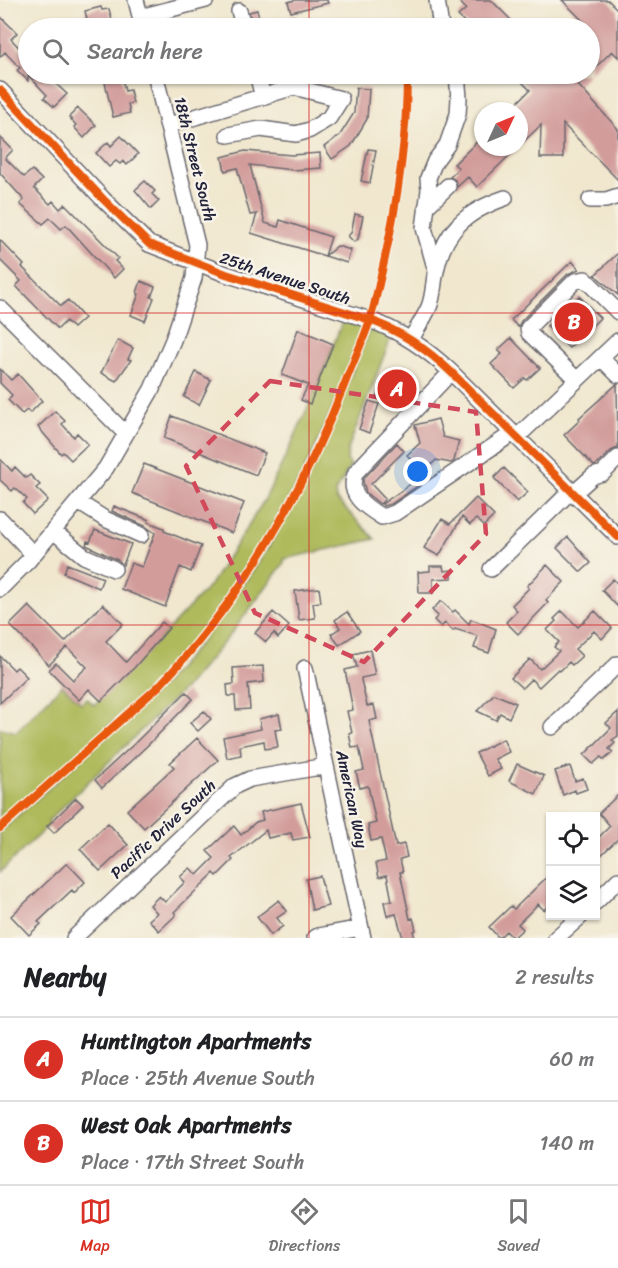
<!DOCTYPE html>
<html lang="en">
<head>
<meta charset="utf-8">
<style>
	:root { --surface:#fff; --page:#f2f2f2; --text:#202124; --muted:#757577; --line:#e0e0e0; --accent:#d93025 }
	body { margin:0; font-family:Sriracha,sans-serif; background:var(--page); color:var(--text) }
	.controls { position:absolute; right:18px; bottom:18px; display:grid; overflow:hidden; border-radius:0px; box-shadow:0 2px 4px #0004 }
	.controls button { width:54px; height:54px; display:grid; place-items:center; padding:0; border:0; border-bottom:2px solid var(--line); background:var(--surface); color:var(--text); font:30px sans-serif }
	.compass { position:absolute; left:474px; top:102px; width:54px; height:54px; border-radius:50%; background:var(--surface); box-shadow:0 2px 4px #0004; rotate:46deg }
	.you { position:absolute; left:418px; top:472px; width:21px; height:21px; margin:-15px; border:4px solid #fff; border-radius:50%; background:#1a73e8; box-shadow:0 0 0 9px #1a73e833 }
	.badge { display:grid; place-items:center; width:39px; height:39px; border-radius:50%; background:var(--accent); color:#fff; font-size:20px; font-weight:700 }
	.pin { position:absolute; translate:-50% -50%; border:3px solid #fff; box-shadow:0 2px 6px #0006 }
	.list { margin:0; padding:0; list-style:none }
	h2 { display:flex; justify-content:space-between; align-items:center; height:78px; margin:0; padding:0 24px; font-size:26px }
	h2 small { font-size:20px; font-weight:400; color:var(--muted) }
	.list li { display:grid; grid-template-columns:39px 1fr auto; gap:18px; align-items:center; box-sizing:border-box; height:84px; padding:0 24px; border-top:2px solid var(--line) }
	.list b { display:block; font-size:22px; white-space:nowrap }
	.list p { margin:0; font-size:20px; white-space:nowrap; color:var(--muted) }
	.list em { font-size:20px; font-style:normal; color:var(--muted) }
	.icon { flex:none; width:33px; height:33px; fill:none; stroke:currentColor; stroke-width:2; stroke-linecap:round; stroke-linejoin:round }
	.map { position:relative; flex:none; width:618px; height:938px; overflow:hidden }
	.search { position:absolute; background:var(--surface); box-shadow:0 2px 4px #0004; left:18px; right:18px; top:18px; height:66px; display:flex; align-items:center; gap:15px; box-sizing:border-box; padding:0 21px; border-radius:33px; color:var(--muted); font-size:22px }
	.sheet { height:246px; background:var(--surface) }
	nav { display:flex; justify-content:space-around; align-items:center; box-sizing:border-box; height:84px; border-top:2px solid var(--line); background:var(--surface); font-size:16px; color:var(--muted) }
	nav a { display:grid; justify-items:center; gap:3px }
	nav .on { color:var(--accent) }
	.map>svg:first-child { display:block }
</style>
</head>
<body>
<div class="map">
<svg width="618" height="938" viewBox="0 0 618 938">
	<rect width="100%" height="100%" fill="#f7f3e8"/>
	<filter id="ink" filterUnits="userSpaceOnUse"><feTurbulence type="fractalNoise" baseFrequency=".0167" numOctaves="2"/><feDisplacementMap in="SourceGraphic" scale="12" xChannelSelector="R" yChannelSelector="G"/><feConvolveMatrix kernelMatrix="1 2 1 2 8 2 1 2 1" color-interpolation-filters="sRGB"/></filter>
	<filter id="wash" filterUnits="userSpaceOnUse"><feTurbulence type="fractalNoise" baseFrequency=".008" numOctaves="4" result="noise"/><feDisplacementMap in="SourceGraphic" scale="24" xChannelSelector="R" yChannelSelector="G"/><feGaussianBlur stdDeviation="1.35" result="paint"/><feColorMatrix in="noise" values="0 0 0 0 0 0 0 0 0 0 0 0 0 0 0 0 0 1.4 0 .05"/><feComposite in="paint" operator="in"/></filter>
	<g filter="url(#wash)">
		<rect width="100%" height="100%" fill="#f0e7ce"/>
		<path fill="#aeba5c" stroke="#686e4c" stroke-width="1.5" d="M344 318 364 324C321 455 254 578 159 680 141 698 121 715 102 732 68 762 34 793 0 823V728L16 732 62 685 81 703 87 698 94 705 134 666 210 585 237 543 265 499 290 447 316 389Z
			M371 326 392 335 348 449 347 460 351 465 335 492 336 499 375 539 284 559V563L230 635 188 685 48 821 50 824 0 872V832L162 686 201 642 227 607 264 555 311 471Z"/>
		<g id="blocks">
			<path fill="#d29c9b" d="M295 0H327L328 3 291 12 288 2Z
				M458 0H491L519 28H471L458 16 466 9Z
				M562 0H608L618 10V57L612 51 590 73V28Z
				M101 7 102 10 109 9 114 28H89L85 11Z
				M257 10 261 25 295 16 298 28H254L249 12Z
				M0 16 17 33 11 39 28 57V74H45L67 94 54 107 44 98 47 95 28 75V81L17 70 20 68 5 52 0 57Z
				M103 74H121L125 91 130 90 133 103 128 104 130 113 113 117Z
				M514 74H589L578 85 618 129V180L563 124V158H540L541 125 519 146V111H509L530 90Z
				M356 88 369 89 367 119 351 146 332 159 324 147 340 135 354 113Z
				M78 108 96 125 84 138 74 127 76 125 69 117Z
				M121 136 138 154 127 165 123 161 120 164 116 161 109 167 96 153 108 142 111 146Z
				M483 136V147H518L477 187 468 177 457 187 455 180 450 177 459 168 454 164Z
				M0 137 13 150 5 158 24 177 32 170 42 180 34 188 50 204 53 201 60 209 65 204 118 258 115 261 123 269 114 278 66 225 61 229 50 218 43 224 20 204 24 200 0 173Z
				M368 149 376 150 370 183 361 181Z
				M245 151 292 155 320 153 321 168 293 170 250 165 265 223 278 227 280 220 331 237 325 256 251 233 257 214 250 215 237 168 225 171 222 157Z
				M145 181 155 191 152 194 159 201 151 209 135 190Z
				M355 214 363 216 358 239 354 242 348 236 351 233Z
				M0 240 24 265 22 267 61 306 68 300 84 318 73 328 66 321 58 329 16 286 21 281 0 260Z
				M337 246 351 250 347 263 325 256Z
				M618 253V295L595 275Z
				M572 261 579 269 568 274 521 321 518 327 511 320Z
				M141 281 155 287 151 297 154 298 145 321 131 315 139 294 137 293Z
				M579 296 600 318 569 348 547 326Z
				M298 329 333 344 310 404 301 400 308 385 282 375Z
				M511 338 540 368 527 380 525 378 514 388 491 364 502 354 498 350Z
				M118 340 133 348 128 359 131 360 116 381 101 373Z
				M0 369 11 380 18 374 42 401 30 413 27 410 22 414 8 400 12 395 0 383Z
				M196 372 211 380 199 405 184 397Z
				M386 373 415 384 407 404 395 400 394 403 377 396Z
				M617 384 618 448 611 451 598 464 594 466 564 435 580 420 579 418Z
				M369 401 379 404 369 433 359 429Z
				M55 411 65 421 62 424 74 437 77 433 88 444 71 460 63 452 61 454 38 427Z
				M172 416 265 453 256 475 164 438Z
				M438 419 443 437 459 441 454 461 451 463 436 460 424 472 407 455 420 443 415 425Z
				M397 443 404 451 371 484 385 499 380 504 366 493 363 481 365 477Z
				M0 459 12 471 15 467 26 478 30 475 40 485 36 488 48 500 33 514 23 503 27 499 15 488 12 491 0 480Z
				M144 464 244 503 232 533 132 493Z
				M504 468 528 492 517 502 494 478Z
				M425 474 428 479 391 504 383 506 382 504Z
				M476 498 494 516 484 526 476 519 470 525 462 517 439 556 424 548 442 519 450 524Z
				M114 506 149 520 148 522 164 528V531L201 546 191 572 180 567 165 607 121 589 131 563 142 567 155 533 145 526 112 511Z
				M95 530 131 544 123 565 118 560 86 545 87 541 90 542Z
				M568 537 591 563 581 572 557 548Z
				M67 564 103 578 99 588 64 573Z
				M547 565 564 582 546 600 548 603 518 634 506 622 517 611 512 605 529 588 527 586Z
				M430 566H443L444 571 452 570V578L433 579V593H419L418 572 430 571Z
				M613 579 618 584V607L602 590Z
				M319 588 321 602 313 603 315 618 299 620 295 591Z
				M441 601 453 612 455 610 469 624 471 619 496 629 489 653 474 648 478 636 455 629 453 631 445 623 441 627 434 620 438 616 432 610Z
				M103 604 123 624 106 641 126 662 162 622 169 628 134 668 101 701 89 689 79 700 49 670 56 663 73 680 87 667 67 647 49 665 10 625 29 606 65 642Z
				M562 611 578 627 595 611 612 628 602 639 594 631 575 649 582 656 572 665 569 662 560 671 558 669 539 687 531 679 522 688 511 678 530 659 540 669 559 651 554 647 559 642 547 630 556 621 554 619Z
				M273 612 289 626 278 638 274 633 266 642 255 633Z
				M347 612 360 631 339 645 331 634 340 628 335 620Z
				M370 650 375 675 361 678V680L367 706 374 705 377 719 369 721 396 846 404 844 407 857 400 859 403 872H400L410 919 413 918 416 930 413 931 415 938H403L396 914 387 916 384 902 392 901 387 875 379 877 376 863 386 861 381 839 371 841 368 825 376 823 368 786 360 788 356 772 364 770 359 747 352 748 349 733H352L347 711 353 710 345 670 357 667 353 654Z
				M0 656 14 670 17 667 27 677 0 703Z
				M263 666 264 682 248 684 250 709 236 710 235 696H228L227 685 234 684 233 668Z
				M186 692 193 699 149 744 102 788 95 780 134 744Z
				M494 694 516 703 509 718 500 713 496 720 477 711Z
				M204 711 211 719 198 731 190 723Z
				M618 712V736L612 740 615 743 609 749 613 752 604 760 601 757 593 764 584 755 611 728 606 723Z
				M279 714 282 729 275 730 278 747 265 749 264 741 240 746 241 755 227 758 223 737 261 729 259 719Z
				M197 738 218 760 144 828 127 810 174 767 170 763Z
				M503 739 509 752 495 759 501 769 488 776 476 753Z
				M517 764 544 776 536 794 509 781Z
				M570 766 575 781 583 778 587 789 576 793 575 790 563 795 555 771Z
				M618 795V839L596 860V840L610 826 599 813Z
				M76 798 83 805 54 833 47 826Z
				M301 803 310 837 293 840 291 833 268 838 266 830 231 858 233 860 217 876 214 873 174 912 176 915 159 931 149 920 157 913 150 905 159 896 165 902 185 882 180 877 190 868 197 875 214 858 207 851 234 826 241 835 256 822 263 820 261 812Z
				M108 823 128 845 100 871 80 849Z
				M67 863 85 882 74 893 72 890 38 922 41 924 29 935 11 916Z
				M550 874V904L544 910 538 904 518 924 523 929 513 938 506 931 499 938 489 927 511 906 514 909Z
				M320 876 328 906 312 910 306 879Z
				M279 900 287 911 277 918 283 926 271 935 257 917Z"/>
		</g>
	</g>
	<g filter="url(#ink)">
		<use href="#blocks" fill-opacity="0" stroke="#6a676e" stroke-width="1.5"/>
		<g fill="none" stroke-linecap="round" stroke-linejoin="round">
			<defs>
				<path id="minor" d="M136 0 143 28
					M437 0 441 28
					M239 11 244 28
					M140 17 206 0
					M257 74 263 97
					M0 90 103 199 149 244 226 274 370 320C402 332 427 349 451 372L618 537
					M169 125 294 87 341 99 329 118 310 130 296 134 261 129 228 135
					M590 200H606L618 196
					M426 207 448 186
					M436 271 424 228 429 190 428 178 435 161 447 145 458 114 459 98 457 74
					M0 308 126 434
					M411 339C417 329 424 318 429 307 434 295 433 283 436 271 444 230 467 211 505 198
					M601 358 618 375
					M451 372 356 472C346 494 364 506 382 517L395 513 513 433
					M577 380 529 333 528 328 575 281 585 279 618 312
					M517 437 618 341
					M573 494 593 476 603 473 618 458
					M78 502 105 519 141 535
					M0 519 33 554
					M53 531 84 556 114 569
					M491 569 571 491
					M0 589 28 561 106 468 152 389 173 340 194 278 197 245 155 74
					M305 668 363 938
					M552 727 618 664
					M596 902 618 880
					M74 938 235 786 250 779 326 766
					M315 938 318 936 361 928
					M556 938 581 916"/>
			</defs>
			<use href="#minor" stroke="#6a676e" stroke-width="18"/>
			<use href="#minor" stroke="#fff" stroke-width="15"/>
			<defs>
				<path id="cycleway" d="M0 90 103 199 149 244 226 274 370 320C402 332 427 349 451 372L618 537
					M0 828 159 686C243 598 301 496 345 383 353 362 363 341 370 320 375 304 378 287 382 271 397 206 407 140 407 74"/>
			</defs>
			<use href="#cycleway" stroke="#f7f3e8" stroke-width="11"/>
			<use href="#cycleway" stroke="#e8590c" stroke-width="8"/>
		</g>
	</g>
	<path fill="none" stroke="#d1495b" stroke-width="4.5" stroke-dasharray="12 8" stroke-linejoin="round" d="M270 381 476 412 486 534 364 662 255 613 186 466Z"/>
	<path fill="none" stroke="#d62828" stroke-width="1.5" stroke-opacity="0.55" d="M309 0V28M309 74V938M0 313H618M0 625H618"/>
	<g text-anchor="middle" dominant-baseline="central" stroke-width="5" stroke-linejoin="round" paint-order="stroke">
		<g font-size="16" fill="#22223b" stroke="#f7f3e8">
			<text transform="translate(195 159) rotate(76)">18th Street South</text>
			<text transform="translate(285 278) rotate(18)">25th Avenue South</text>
			<text transform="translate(352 799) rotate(78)">American Way</text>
			<text transform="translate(163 829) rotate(-43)">Pacific Drive South</text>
		</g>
	</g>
</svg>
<div class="controls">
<button><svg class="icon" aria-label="locate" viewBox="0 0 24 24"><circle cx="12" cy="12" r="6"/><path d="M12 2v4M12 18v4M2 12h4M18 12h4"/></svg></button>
<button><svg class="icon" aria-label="layers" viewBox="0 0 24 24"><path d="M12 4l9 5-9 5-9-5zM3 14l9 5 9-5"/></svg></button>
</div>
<svg class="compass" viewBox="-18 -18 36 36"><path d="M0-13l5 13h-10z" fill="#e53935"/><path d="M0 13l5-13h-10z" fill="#757577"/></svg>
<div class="you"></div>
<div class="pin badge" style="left:397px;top:389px">A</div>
<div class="pin badge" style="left:574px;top:322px">B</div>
<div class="search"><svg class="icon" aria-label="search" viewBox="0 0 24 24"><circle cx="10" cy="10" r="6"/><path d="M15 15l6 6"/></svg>Search here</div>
</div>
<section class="sheet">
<h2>Nearby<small>2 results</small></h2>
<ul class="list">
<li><span class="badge">A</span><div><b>Huntington Apartments</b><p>Place · 25th Avenue South</p></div><em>60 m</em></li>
<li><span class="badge">B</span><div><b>West Oak Apartments</b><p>Place · 17th Street South</p></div><em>140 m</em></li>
</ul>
</section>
<nav>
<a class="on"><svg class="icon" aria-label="map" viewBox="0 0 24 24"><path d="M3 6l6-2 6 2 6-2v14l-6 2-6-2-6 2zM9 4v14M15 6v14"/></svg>Map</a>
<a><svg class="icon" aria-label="directions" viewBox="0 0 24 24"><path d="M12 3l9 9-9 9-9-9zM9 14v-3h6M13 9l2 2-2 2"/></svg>Directions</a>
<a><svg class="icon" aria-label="saved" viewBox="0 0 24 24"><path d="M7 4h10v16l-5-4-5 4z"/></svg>Saved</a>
</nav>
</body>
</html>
